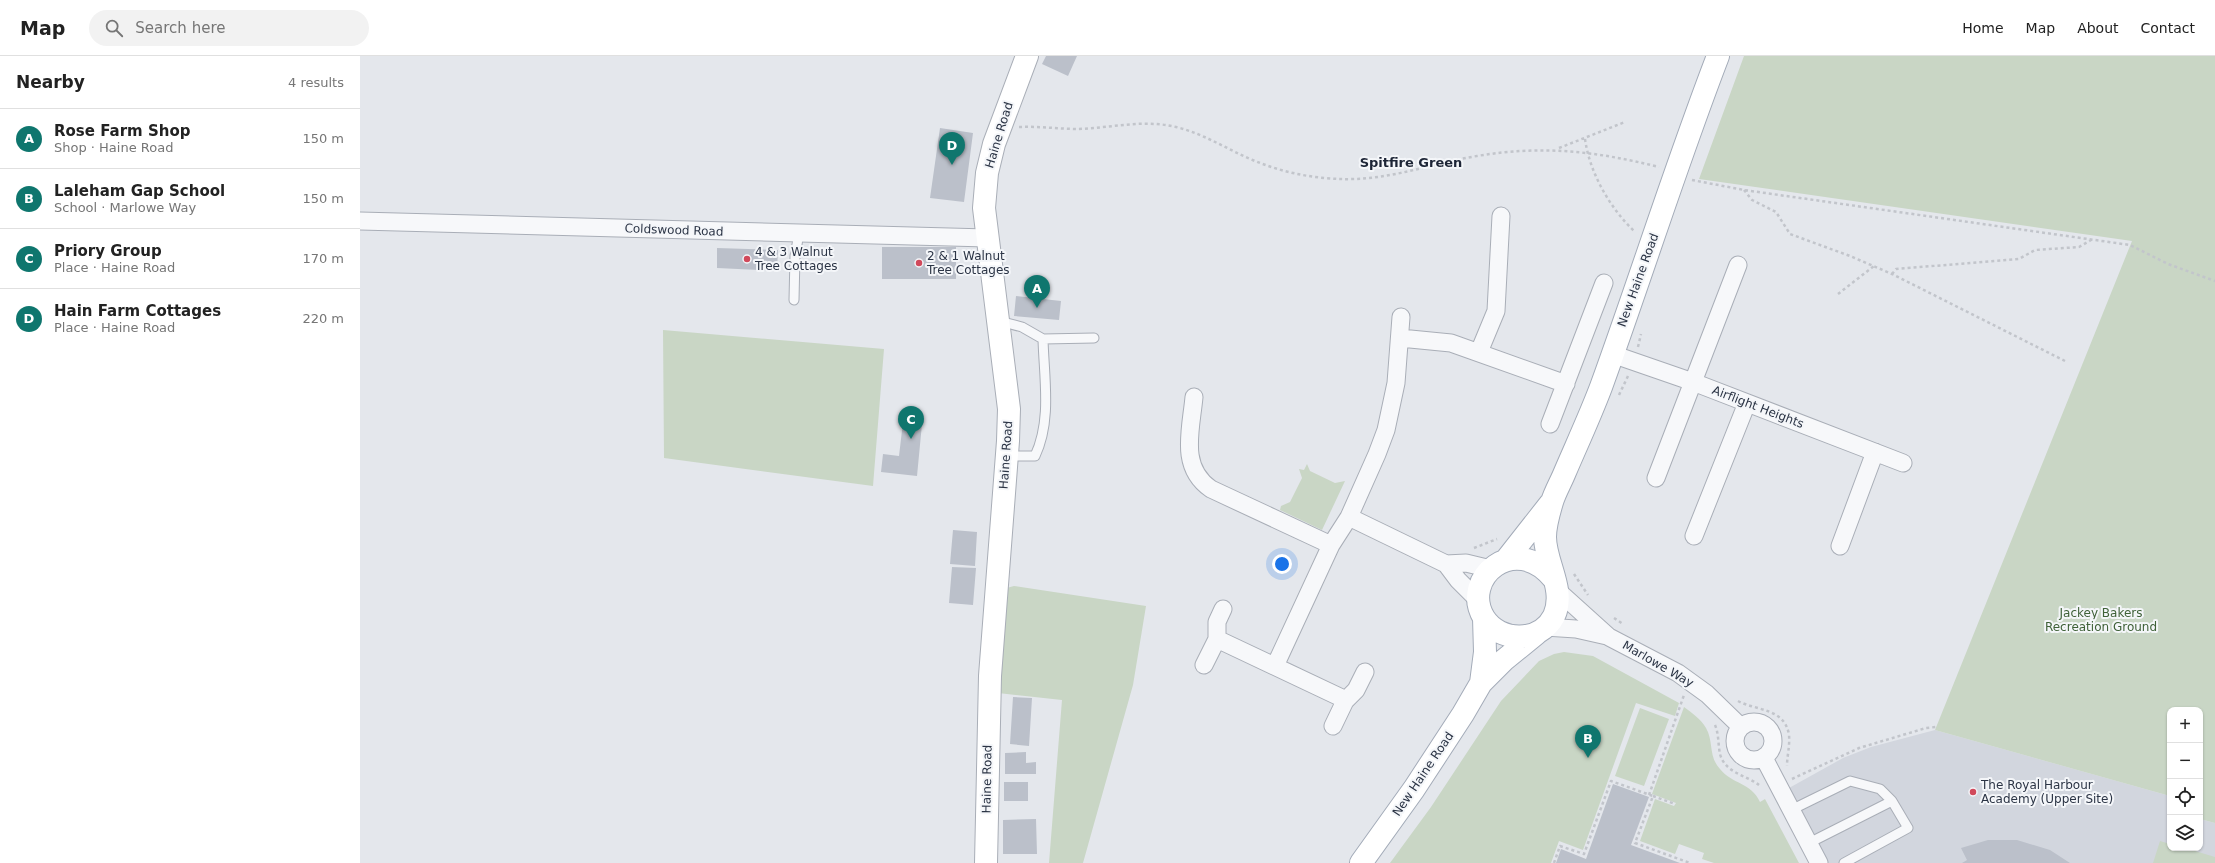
<!DOCTYPE html>
<html lang="en">
<head>
<meta charset="utf-8">
<style>
	:root { --surface:#fff; --page:#f2f2f2; --text:#222; --muted:#767676; --line:#e0e0e0; --accent:#0f766e }
	body { margin:0; font-family:"DejaVu Sans",sans-serif; background:var(--page); color:var(--text) }
	.controls { position:absolute; right:12px; bottom:12px; display:grid; overflow:hidden; border-radius:8px; box-shadow:0 1px 3px #0004 }
	.controls button { width:36px; height:36px; display:grid; place-items:center; padding:0; border:0; border-bottom:1px solid var(--line); background:var(--surface); color:var(--text); font:20px sans-serif }
	.you { position:absolute; left:922px; top:508px; width:14px; height:14px; margin:-10px; border:3px solid #fff; border-radius:50%; background:#1a73e8; box-shadow:0 0 0 6px #1a73e833 }
	.badge { display:grid; place-items:center; width:26px; height:26px; border-radius:50%; background:var(--accent); color:#fff; font-size:13px; font-weight:700 }
	.pin { position:absolute; translate:-50% -33px; filter:drop-shadow(0 1px 2px #0008) }
	.pin::after { content:''; position:absolute; top:21px; width:14px; height:12px; background:inherit; clip-path:polygon(0 0,100% 0,50% 100%) }
	.list { margin:0; padding:0; list-style:none }
	h2 { display:flex; justify-content:space-between; align-items:center; height:52px; margin:0; padding:0 16px; font-size:17px }
	h2 small { font-size:13px; font-weight:400; color:var(--muted) }
	.list li { display:grid; grid-template-columns:26px 1fr auto; gap:12px; align-items:center; box-sizing:border-box; height:60px; padding:0 16px; border-top:1px solid var(--line) }
	.list b { display:block; font-size:15px; white-space:nowrap }
	.list p { margin:0; font-size:13px; white-space:nowrap; color:var(--muted) }
	.list em { font-size:13px; font-style:normal; color:var(--muted) }
	.icon { flex:none; width:22px; height:22px; fill:none; stroke:currentColor; stroke-width:2; stroke-linecap:round; stroke-linejoin:round }
	.map { position:relative; flex:none; width:1855px; height:807px; overflow:hidden }
	header { display:flex; align-items:center; gap:24px; box-sizing:border-box; height:56px; padding:0 20px; background:var(--surface); border-bottom:1px solid var(--line) }
	header strong { font-size:19px }
	nav { display:flex; gap:22px; margin-inline-start:auto; font-size:14px }
	.search { width:280px; height:36px; background:var(--page); display:flex; align-items:center; gap:10px; box-sizing:border-box; padding:0 14px; border-radius:22px; color:var(--muted); font-size:15px }
	main { display:flex }
	aside { flex:1; background:var(--surface) }
	.map>svg:first-child { display:block }
</style>
</head>
<body>
<header>
<strong>Map</strong>
<div class="search"><svg class="icon" aria-label="search" viewBox="0 0 24 24"><circle cx="10" cy="10" r="6"/><path d="M15 15l6 6"/></svg>Search here</div>
<nav><a>Home</a><a>Map</a><a>About</a><a>Contact</a></nav>
</header>
<main>
<aside>
<h2>Nearby<small>4 results</small></h2>
<ul class="list">
<li><span class="badge">A</span><div><b>Rose Farm Shop</b><p>Shop · Haine Road</p></div><em>150 m</em></li>
<li><span class="badge">B</span><div><b>Laleham Gap School</b><p>School · Marlowe Way</p></div><em>150 m</em></li>
<li><span class="badge">C</span><div><b>Priory Group</b><p>Place · Haine Road</p></div><em>170 m</em></li>
<li><span class="badge">D</span><div><b>Hain Farm Cottages</b><p>Place · Haine Road</p></div><em>220 m</em></li>
</ul>
</aside>
<div class="map">
<svg width="1855" height="807" viewBox="0 0 1855 807">
	<rect width="100%" height="100%" fill="#e4e7ec"/>
	<path fill="#d2d6de" d="M1575 674 1810 740V792H1840V763L1855 767V807H1467L1429 732 1483 702 1511 691Z"/>
	<path fill="#c9d6c5" d="M1384 0H1855V767L1840 763V654H1810V740L1575 674 1772 185 1339 123Z
		M303 274 524 293 513 430 304 402Z
		M947 408 950 415 975 427 985 425 962 474 920 454 921 450 930 446 942 422 939 413 944 414Z
		M654 530 786 550 773 629 723 807H689L702 644 638 637 643 533Z
		M1204 596 1233 600 1319 647 1315 660 1276 647 1223 794 1199 785 1191 807H1030L1071 751 1141 645 1179 605 1194 598Z
		M1324 651C1332 657 1341 663 1346 672 1354 686 1348 700 1360 713 1373 729 1391 726 1400 746L1405 743 1439 807H1354L1342 803 1344 797 1319 788 1315 798 1280 785 1295 743 1314 750 1316 747 1292 738Z
		M1280 652 1309 663 1284 730 1255 720Z
		M1800 785 1810 788V792H1825L1855 801V807H1793Z"/>
	<path fill="#bbc0ca" d="M686 0H717L708 20 682 8Z
		M580 72 613 77 604 146 570 142Z
		M522 191H596V223H522Z
		M357 192 418 194 417 215 357 212Z
		M656 240 701 245 699 264 654 260Z
		M543 366 562 368 557 420 521 416 523 398 539 400Z
		M593 474 617 476 615 510 590 508Z
		M592 511 616 512 613 549 589 547Z
		M653 641 672 642 669 690 650 688Z
		M666 696V707L676 706V718H645V697Z
		M644 726H668V745H644Z
		M1253 728 1289 741 1271 789 1320 807H1196L1201 793 1226 803Z
		M676 763 677 798H643V764Z
		M1628 784H1657L1690 794 1710 807H1602L1607 804 1601 792Z"/>
	<g fill="none" stroke-linecap="round" stroke-linejoin="round">
		<defs>
			<path id="lane" d="M434 244 435 200 439 177
				M639 265 662 271 683 283
				M647 400H675C692 364 684 322 683 283L734 282
				M1431 754 1490 725 1520 733 1532 745 1449 787
				M1484 807 1548 772 1532 745"/>
			<path id="street" d="M0 165 627 182
				M1040 282 1091 287 1206 328
				M1119 296 1136 255 1141 160
				M1252 298 1333 326 1543 407
				M834 341C831 374 819 411 851 433L971 489
				M1190 368 1244 227
				M1296 422 1378 209
				M989 461 1086 508 1098 524 1119 545
				M1334 480 1387 347
				M1480 490 1515 396
				M1086 508 1106 507 1131 513
				M1198 535 1249 581 1318 617 1347 638 1381 671
				M1185 571 1216 573 1247 580
				M857 583 986 644
				M844 609 857 583V566L863 553
				M915 610 971 489 989 461 1017 398 1026 374 1036 327 1041 261
				M1375 685a19 19 0 1 1 38 0a19 19 0 1 1-38 0Z
				M973 670 985 645 996 634 1005 616
				M1404 702 1459 807"/>
			<path id="secondary" d="M626 807 630 620 648 385 649 353 624 152 627 117 634 88 667 0"/>
			<path id="primary" d="M1146 504 1190 448
				M1193 522C1155 476 1100 522 1124 562 1140 587 1180 587 1194 560 1206 534 1185 507 1185 481 1185 471 1189 456 1192 446 1195 436 1201 426 1205 416 1217 388 1230 360 1241 331 1281 221 1316 109 1358 0
				M1121 627 1125 596 1124 562
				M1001 807 1054 733 1103 658 1121 627 1144 604 1176 578"/>
		</defs>
		<use href="#lane" stroke="#a9aeb7" stroke-width="11"/>
		<use href="#street" stroke="#a9aeb7" stroke-width="19"/>
		<use href="#secondary" stroke="#a9aeb7" stroke-width="24"/>
		<use href="#primary" stroke="#a3abb8" stroke-width="24"/>
		<path stroke="#c2c5cb" stroke-width="2.5" stroke-dasharray="3 3" stroke-linecap="butt" d="M659 71C679 70 698 73 718 73 751 72 783 63 816 71 845 78 868 94 895 105 917 114 941 120 965 122 1023 128 1062 109 1117 100 1182 89 1235 95 1299 111
			M1225 83C1230 118 1250 152 1275 176
			M1199 92 1265 66
			M1332 124 1384 134 1770 189 1808 208 1855 225
			M1384 134 1392 144 1416 156 1430 178 1490 200 1532 218 1705 305
			M1532 218 1536 213 1659 203 1675 194 1719 191 1731 184
			M1478 238 1514 210
			M1278 291 1281 278
			M1259 339 1268 320
			M1114 492 1137 483
			M1214 518 1228 539
			M1254 562 1263 568
			M1378 645C1397 655 1425 652 1429 679 1430 690 1427 700 1427 710
			M1355 669C1359 678 1358 689 1360 698 1365 717 1386 719 1399 729
			M1432 723 1499 692 1566 672 1576 671
			M1289 739 1324 639
			M1293 740 1315 748
			M1194 807 1200 790 1224 798 1251 725 1293 740 1275 787 1330 807"/>
		<use href="#lane" stroke="#f7f8fa" stroke-width="9"/>
		<use href="#street" stroke="#f7f8fa" stroke-width="17"/>
		<use href="#secondary" stroke="#fff" stroke-width="22"/>
		<use href="#primary" stroke="#fff" stroke-width="22"/>
	</g>
	<g fill="#d1495b" stroke="#f4f6f9" stroke-width="1.5">
		<circle cx="387" cy="203" r="4"/>
		<circle cx="559" cy="207" r="4"/>
		<circle cx="1613" cy="736" r="4"/>
	</g>
	<g text-anchor="middle" dominant-baseline="central" stroke-width="4" stroke-linejoin="round" paint-order="stroke">
		<g font-size="12" fill="#2b3445" stroke="#f4f6f9">
			<text transform="translate(639 79) rotate(-73)">Haine Road</text>
			<text transform="translate(314 174) rotate(2)">Coldswood Road</text>
			<text transform="translate(1278 224) rotate(-70)">New Haine Road</text>
			<text transform="translate(1398 351) rotate(21)">Airflight Heights</text>
			<text transform="translate(646 399) rotate(-86)">Haine Road</text>
			<text transform="translate(1298 608) rotate(30)">Marlowe Way</text>
			<text transform="translate(1063 718) rotate(-56)">New Haine Road</text>
			<text transform="translate(627 723) rotate(-89)">Haine Road</text>
		</g>
		<g font-size="12" fill="#2b3445" stroke="#f4f6f9" text-anchor="start">
			<text x="395" y="196">4 &amp; 3 Walnut<tspan x="395" dy="14">Tree Cottages</tspan></text>
			<text x="567" y="200">2 &amp; 1 Walnut<tspan x="567" dy="14">Tree Cottages</tspan></text>
			<text x="1621" y="729">The Royal Harbour<tspan x="1621" dy="14">Academy (Upper Site)</tspan></text>
		</g>
		<g font-size="12" fill="#3f6138" stroke="#f4f6f9">
			<text x="1741" y="557">Jackey Bakers<tspan x="1741" dy="14">Recreation Ground</tspan></text>
		</g>
		<g font-size="13" font-weight="bold" fill="#1d2536" stroke="#f4f6f9">
			<text x="1051" y="106">Spitfire Green</text>
		</g>
	</g>
</svg>
<div class="controls">
<button>+</button>
<button>−</button>
<button><svg class="icon" aria-label="locate" viewBox="0 0 24 24"><circle cx="12" cy="12" r="6"/><path d="M12 2v4M12 18v4M2 12h4M18 12h4"/></svg></button>
<button><svg class="icon" aria-label="layers" viewBox="0 0 24 24"><path d="M12 4l9 5-9 5-9-5zM3 14l9 5 9-5"/></svg></button>
</div>
<div class="you"></div>
<div class="pin badge" style="left:677px;top:252px">A</div>
<div class="pin badge" style="left:1228px;top:702px">B</div>
<div class="pin badge" style="left:551px;top:383px">C</div>
<div class="pin badge" style="left:592px;top:109px">D</div>
</div>
</main>
</body>
</html>
